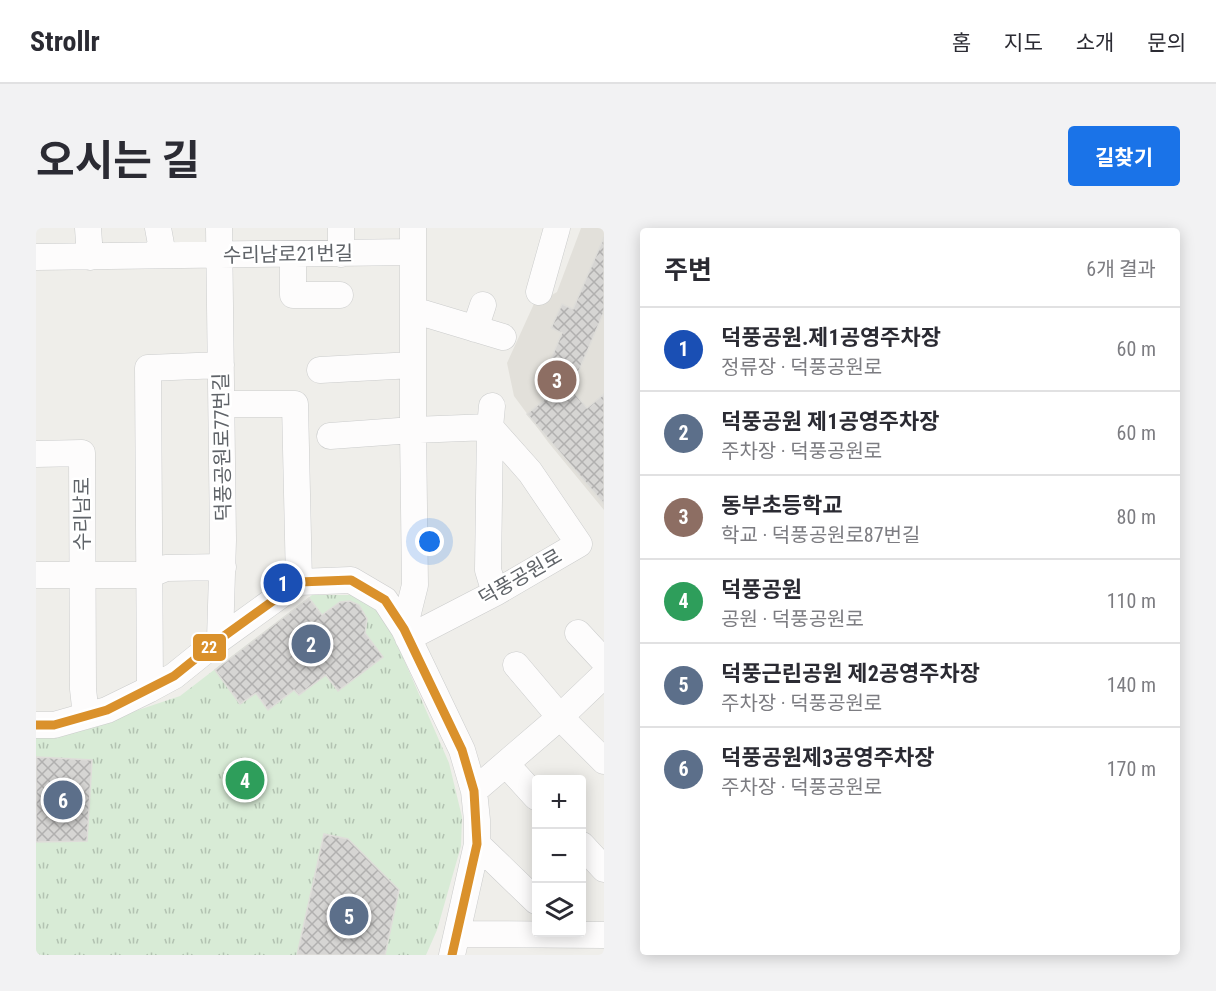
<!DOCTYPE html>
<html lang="ko">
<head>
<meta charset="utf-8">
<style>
	:root { --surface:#fff; --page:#f2f2f3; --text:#2b2b33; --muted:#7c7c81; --line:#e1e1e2; --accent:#1a73e8 }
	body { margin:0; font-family:"Roboto Condensed","Noto Sans KR",sans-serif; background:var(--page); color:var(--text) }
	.controls { position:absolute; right:18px; bottom:18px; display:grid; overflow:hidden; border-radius:6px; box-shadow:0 3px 15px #0003 }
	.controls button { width:54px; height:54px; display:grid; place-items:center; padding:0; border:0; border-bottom:2px solid var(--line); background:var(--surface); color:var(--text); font:30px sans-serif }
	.you { position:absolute; left:394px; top:314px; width:21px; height:21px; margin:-15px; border:4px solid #fff; border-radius:50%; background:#1a73e8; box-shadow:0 0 0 9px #1a73e833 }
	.badge { display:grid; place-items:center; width:39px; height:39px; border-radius:50%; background:var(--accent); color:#fff; font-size:20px; font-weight:700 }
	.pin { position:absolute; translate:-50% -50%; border:3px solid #fff; box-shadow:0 2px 6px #0006 }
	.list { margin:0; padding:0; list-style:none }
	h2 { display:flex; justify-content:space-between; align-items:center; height:78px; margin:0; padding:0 24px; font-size:26px }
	h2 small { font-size:20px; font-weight:400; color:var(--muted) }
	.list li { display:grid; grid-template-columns:39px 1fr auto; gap:18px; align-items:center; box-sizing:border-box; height:84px; padding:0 24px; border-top:2px solid var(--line) }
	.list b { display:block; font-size:22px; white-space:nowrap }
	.list p { margin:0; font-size:20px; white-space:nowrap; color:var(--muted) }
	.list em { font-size:20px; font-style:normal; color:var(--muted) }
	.icon { flex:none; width:33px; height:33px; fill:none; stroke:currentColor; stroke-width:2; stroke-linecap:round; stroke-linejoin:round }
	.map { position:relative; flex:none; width:568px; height:727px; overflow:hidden; border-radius:6px }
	header { display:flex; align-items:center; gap:36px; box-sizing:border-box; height:84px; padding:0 30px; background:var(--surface); border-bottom:2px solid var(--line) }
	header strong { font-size:28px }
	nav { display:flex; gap:33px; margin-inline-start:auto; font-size:21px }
	.intro { display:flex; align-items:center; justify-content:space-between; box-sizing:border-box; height:144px; padding:0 36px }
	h1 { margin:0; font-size:42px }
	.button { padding:15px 27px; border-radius:6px; background:var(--accent); color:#fff; font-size:21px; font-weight:700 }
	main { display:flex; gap:36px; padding:0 36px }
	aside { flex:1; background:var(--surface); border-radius:6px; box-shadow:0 3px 15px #0003 }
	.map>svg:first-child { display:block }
</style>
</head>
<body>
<header>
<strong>Strollr</strong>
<nav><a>홈</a><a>지도</a><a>소개</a><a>문의</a></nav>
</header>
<div class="intro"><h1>오시는 길</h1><a class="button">길찾기</a></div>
<main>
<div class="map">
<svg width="568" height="727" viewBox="0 0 568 727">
	<defs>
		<pattern id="park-tufts" width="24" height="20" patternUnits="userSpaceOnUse" patternTransform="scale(1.5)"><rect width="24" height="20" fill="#d8ebd6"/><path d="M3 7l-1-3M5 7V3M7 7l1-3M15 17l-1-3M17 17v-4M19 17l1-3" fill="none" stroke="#b2c2b1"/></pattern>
		<pattern id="building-cross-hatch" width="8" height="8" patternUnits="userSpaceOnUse" patternTransform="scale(1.5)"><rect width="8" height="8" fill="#d6d5d3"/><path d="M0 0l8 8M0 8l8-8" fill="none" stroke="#b1b0af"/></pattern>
	</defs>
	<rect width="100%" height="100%" fill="#efeeea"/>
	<path fill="#e2e0da" d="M545 0H568V282L512 214 478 168 471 135 502 67 509 71 521 64Z"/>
	<path fill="url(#park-tufts)" d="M276 367H317L344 383 362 418 413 535 426 589 425 618 401 702 390 727H0V507L22 509 144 468Z"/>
	<path fill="url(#building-cross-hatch)" stroke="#deddd9" stroke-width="1.5" d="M568 9V84L535 161 551 180 568 166V276L491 186 515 166 502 161 526 105 515 100 526 76 537 81Z
		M273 370 286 387 304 374 314 373 323 377 331 391 329 405 347 429 302 463 290 447 263 467 258 462 232 482 220 465 204 476 179 442Z
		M0 529 56 532 51 613 0 614Z
		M288 606 312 611 363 662 349 727H261Z"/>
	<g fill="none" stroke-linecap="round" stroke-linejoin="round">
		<defs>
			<path id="minor" d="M52 0 54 29
				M122 0 127 27
				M183 0 187 312 184 411
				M305 26V0
				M257 27V67H304
				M0 29 377 24
				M503 64 521 0
				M377 82 467 109
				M439 101 447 77
				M284 142 377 137
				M186 176H259L263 354
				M456 178 454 199 452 342 459 365
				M294 208 377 202 454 199
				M0 226 46 225 47 461 50 488
				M0 347H113L130 340 187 339
				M368 401 379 357 377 202V0
				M542 405 568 433
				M372 410 459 365 543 316 494 244 454 199
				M480 437 524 489 568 533
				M114 461 112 140 185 137
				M0 497H18L71 482 114 461 138 448 184 411 263 354 315 352 349 372 368 401 426 522 438 563 441 592V616L416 727
				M470 536 500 569
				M438 563 524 489 568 447
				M441 616 500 673
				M546 617 568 641
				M421 706 568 707"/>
		</defs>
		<use href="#minor" stroke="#cbcccc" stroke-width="27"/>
		<use href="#minor" stroke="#fdfcfc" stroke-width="26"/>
		<defs>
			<path id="bus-1" d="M0 497H18L71 482 138 448 184 411 263 354 315 352 349 372 368 401 426 522 438 563 441 616 416 727"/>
		</defs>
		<use href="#bus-1" stroke="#fff" stroke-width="14"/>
		<use href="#bus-1" stroke="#da912b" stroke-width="9"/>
	</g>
	<g text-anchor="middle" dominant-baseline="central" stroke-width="5" stroke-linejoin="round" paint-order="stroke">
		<g font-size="20" fill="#5f6368" stroke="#fff">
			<text transform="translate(252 26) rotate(-1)">수리남로21번길</text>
			<text transform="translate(186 219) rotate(-91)">덕풍공원로77번길</text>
			<text transform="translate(46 286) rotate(-90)">수리남로</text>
			<text transform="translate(484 349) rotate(-30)">덕풍공원로</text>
		</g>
	</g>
	<rect stroke="#fff" stroke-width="2" x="156" y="405" width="35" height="29" rx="6" fill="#da912b"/>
	<g font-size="16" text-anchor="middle" font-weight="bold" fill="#fff">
		<text x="173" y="425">22</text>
	</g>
</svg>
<div class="controls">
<button>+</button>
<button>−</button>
<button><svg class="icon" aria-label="layers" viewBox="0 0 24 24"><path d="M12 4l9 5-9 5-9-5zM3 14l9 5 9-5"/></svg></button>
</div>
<div class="you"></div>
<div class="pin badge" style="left:247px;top:355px;background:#1a4fb4">1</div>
<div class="pin badge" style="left:275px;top:416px;background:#5c6f8a">2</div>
<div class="pin badge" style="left:521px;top:152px;background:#8d6e63">3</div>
<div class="pin badge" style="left:209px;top:552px;background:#2e9e5b">4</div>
<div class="pin badge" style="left:313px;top:688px;background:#5c6f8a">5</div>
<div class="pin badge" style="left:27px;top:572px;background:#5c6f8a">6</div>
</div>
<aside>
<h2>주변<small>6개 결과</small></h2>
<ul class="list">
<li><span class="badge" style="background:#1a4fb4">1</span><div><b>덕풍공원.제1공영주차장</b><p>정류장 · 덕풍공원로</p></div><em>60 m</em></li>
<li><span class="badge" style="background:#5c6f8a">2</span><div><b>덕풍공원 제1공영주차장</b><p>주차장 · 덕풍공원로</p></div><em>60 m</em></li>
<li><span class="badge" style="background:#8d6e63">3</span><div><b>동부초등학교</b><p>학교 · 덕풍공원로87번길</p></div><em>80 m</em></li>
<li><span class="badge" style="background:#2e9e5b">4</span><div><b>덕풍공원</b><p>공원 · 덕풍공원로</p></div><em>110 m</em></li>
<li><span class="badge" style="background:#5c6f8a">5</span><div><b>덕풍근린공원 제2공영주차장</b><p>주차장 · 덕풍공원로</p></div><em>140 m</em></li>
<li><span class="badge" style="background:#5c6f8a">6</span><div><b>덕풍공원제3공영주차장</b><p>주차장 · 덕풍공원로</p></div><em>170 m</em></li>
</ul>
</aside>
</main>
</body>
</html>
